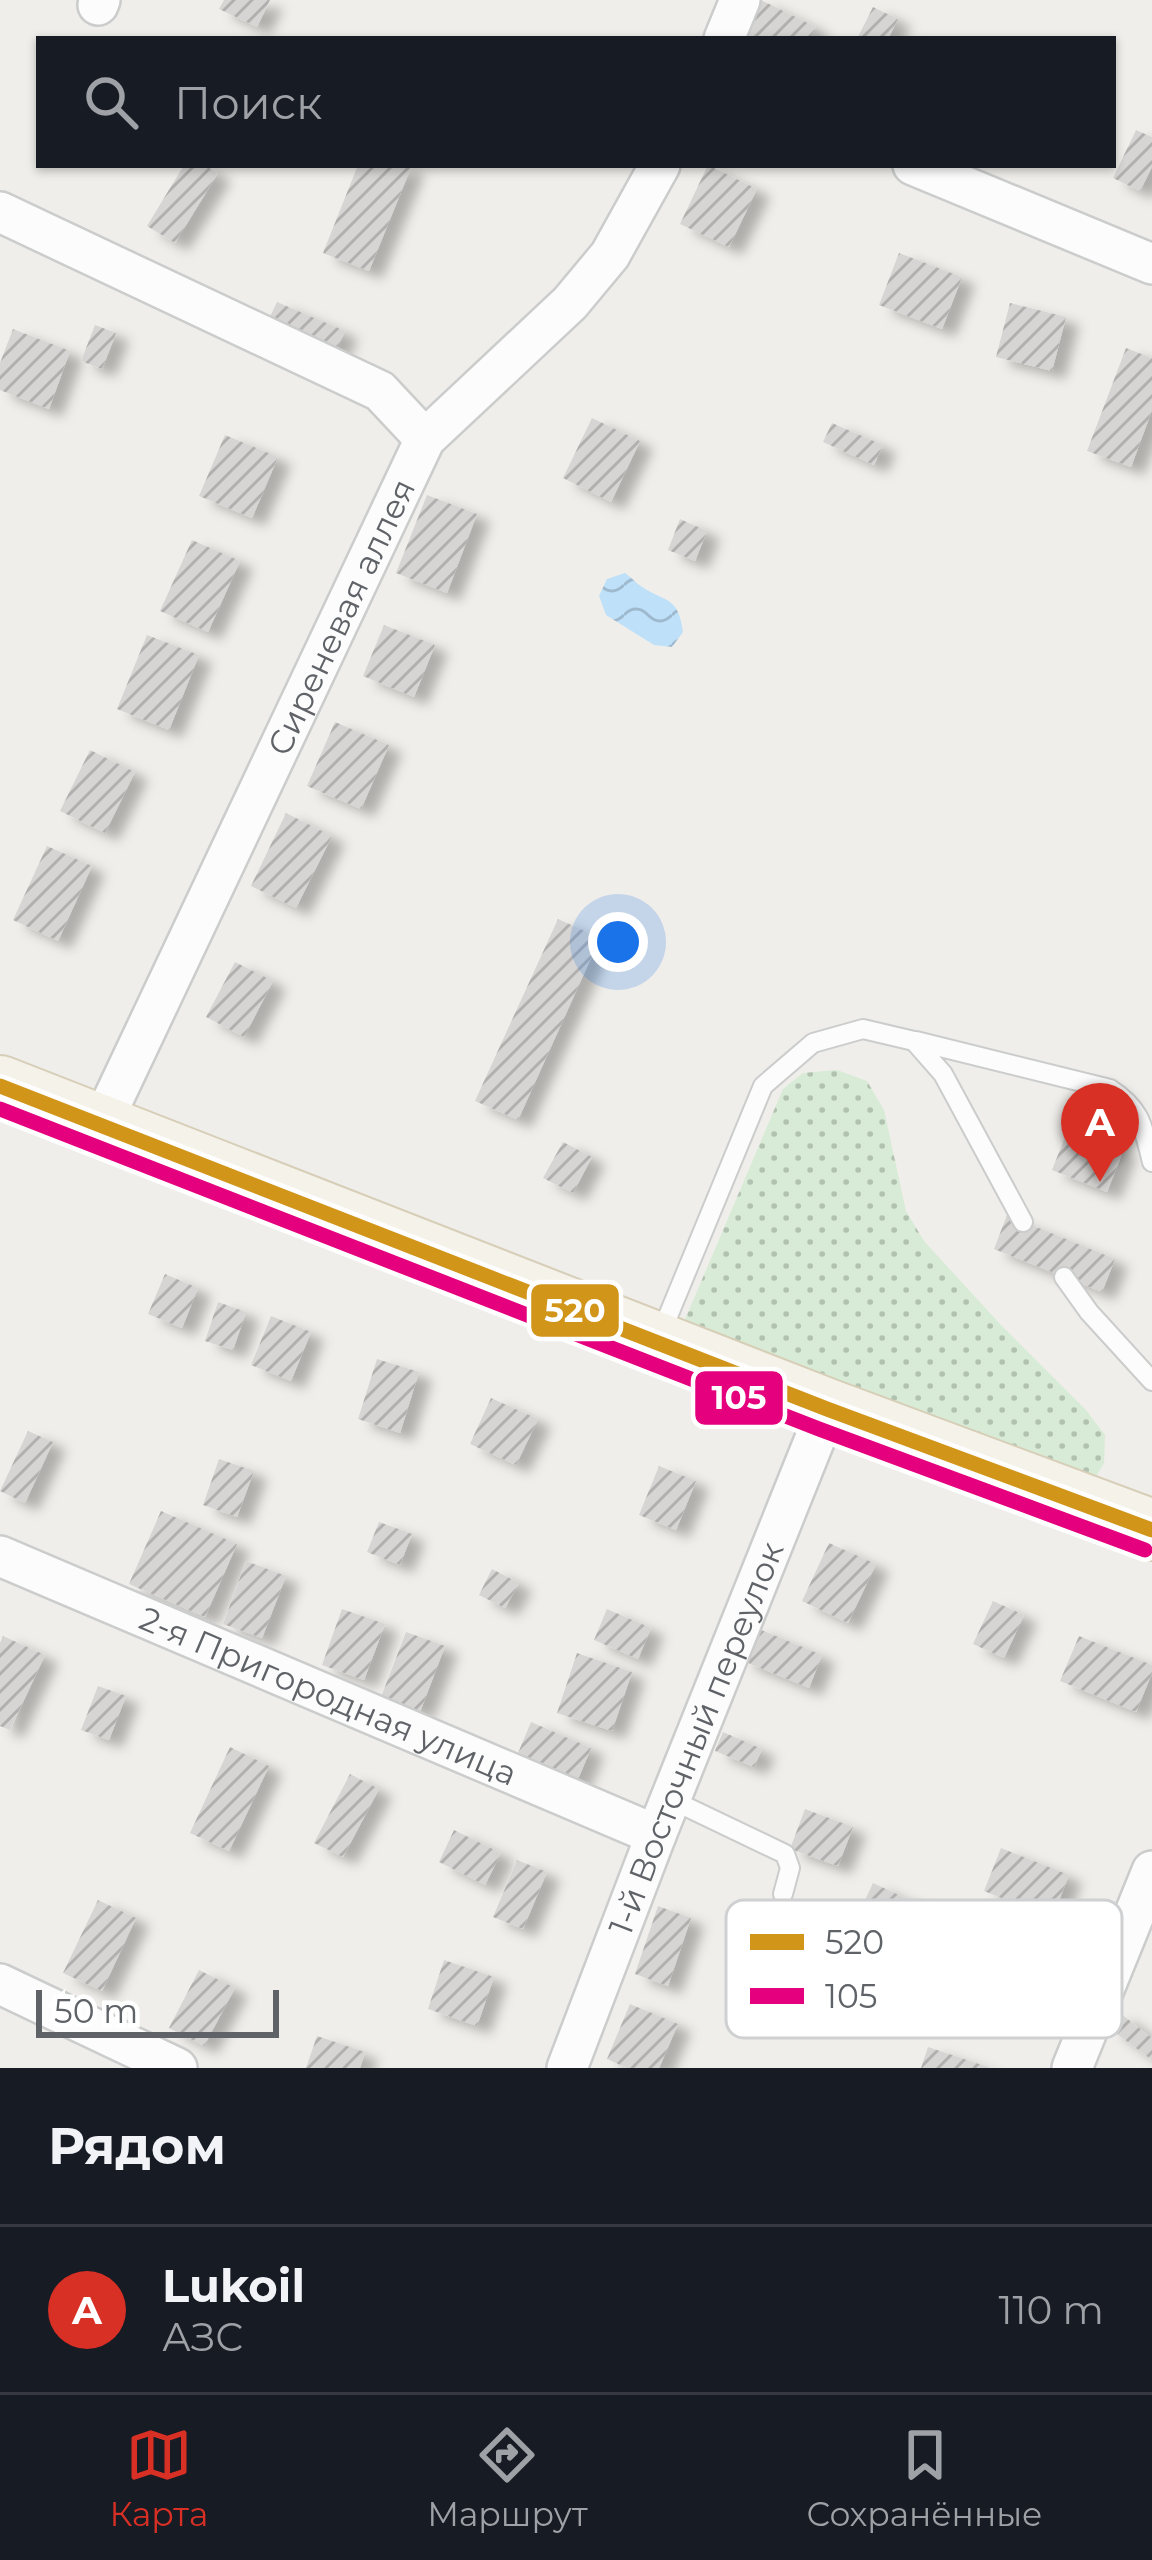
<!DOCTYPE html>
<html lang="ru">
<head>
<meta charset="utf-8">
<style>
	:root { --surface:#171b24; --page:#20242c; --text:#f1f3f6; --muted:#9ea1a6; --line:#363941; --accent:#d93025 }
	body { margin:0; font-family:Montserrat,sans-serif; background:var(--page); color:var(--text) }
	.scale { position:absolute; left:36px; bottom:30px; width:243px; box-sizing:border-box; padding-left:12px; border:6px solid #5f6368; border-top:0; font-size:33px; line-height:42px; white-space:nowrap; color:#5f6368; -webkit-text-stroke:9px #fff; paint-order:stroke }
	.you { position:absolute; left:618px; top:942px; width:42px; height:42px; margin:-30px; border:9px solid #fff; border-radius:50%; background:#1a73e8; box-shadow:0 0 0 18px #1a73e833 }
	.badge { display:grid; place-items:center; width:78px; height:78px; border-radius:50%; background:var(--accent); color:#fff; font-size:39px; font-weight:700 }
	.pin { position:absolute; translate:-50% -99px; filter:drop-shadow(0 3px 6px #0008) }
	.pin::after { content:''; position:absolute; top:63px; width:42px; height:36px; background:inherit; clip-path:polygon(0 0,100% 0,50% 100%) }
	.list { margin:0; padding:0; list-style:none }
	h2 { display:flex; justify-content:space-between; align-items:center; height:156px; margin:0; padding:0 48px; font-size:51px }
	h2 small { font-size:39px; font-weight:400; color:var(--muted) }
	.list li { display:grid; grid-template-columns:78px 1fr auto; gap:36px; align-items:center; box-sizing:border-box; height:168px; padding:0 48px; border-top:3px solid var(--line) }
	.list b { display:block; font-size:45px; white-space:nowrap }
	.list p { margin:0; font-size:39px; white-space:nowrap; color:var(--muted) }
	.list em { font-size:39px; font-style:normal; color:var(--muted) }
	.icon { flex:none; width:66px; height:66px; fill:none; stroke:currentColor; stroke-width:2; stroke-linecap:round; stroke-linejoin:round }
	.map { position:relative; flex:none; width:1152px; height:2068px; overflow:hidden }
	.search { position:absolute; background:var(--surface); box-shadow:0 3px 9px #0004; left:36px; right:36px; top:36px; height:132px; display:flex; align-items:center; gap:30px; box-sizing:border-box; padding:0 42px; border-radius:0px; color:var(--muted); font-size:45px }
	.sheet { height:324px; background:var(--surface) }
	nav { display:flex; justify-content:space-around; align-items:center; box-sizing:border-box; height:168px; border-top:3px solid var(--line); background:var(--surface); font-size:33px; color:var(--muted) }
	nav a { display:grid; justify-items:center; gap:6px }
	nav .on { color:var(--accent) }
	.map>svg:first-child { display:block }
</style>
</head>
<body>
<div class="map">
<svg width="1152" height="2068" viewBox="0 0 1152 2068">
	<defs>
		<pattern id="grass-dots" width="8" height="8" patternUnits="userSpaceOnUse" patternTransform="scale(3)"><rect width="8" height="8" fill="#d8ebd6"/><path d="M2 2h.1M6 6h.1" fill="none" stroke="#b2c2b1" stroke-width="1.8" stroke-linecap="round"/></pattern>
		<pattern id="water-waves" width="16" height="10" patternUnits="userSpaceOnUse" patternTransform="scale(3)"><rect width="16" height="10" fill="#bfe0f9"/><path d="M0 5q4-4 8 0t8 0" fill="none" stroke="#9eb9cd"/></pattern>
		<pattern id="building-hatch" width="6" height="6" patternUnits="userSpaceOnUse" patternTransform="scale(3)"><rect width="6" height="6" fill="#d6d5d3"/><path d="M-1 1l2-2M0 6l6-6M5 7l2-2" fill="none" stroke="#b1b0af"/></pattern>
		<filter id="shadow"><feDropShadow dx="13" dy="8" stdDeviation="6" flood-color="#0004"/></filter>
	</defs>
	<rect width="100%" height="100%" fill="#efeeea"/>
	<path fill="url(#grass-dots)" d="M837 1070 867 1081 884 1110 906 1211 924 1241 1000 1324 1086 1410 1105 1435 1104 1463 1091 1485 681 1329 783 1089 803 1073Z"/>
	<path fill="url(#water-waves)" d="M625 573C631 577 636 583 642 587 667 603 678 596 683 632L672 647 654 645 606 615 599 596 607 579Z"/>
	<path fill="url(#building-hatch)" filter="url(#shadow)" d="M224 0H270L257 27 219 9Z
		M761 0 816 27 810 39H742Z
		M873 7 898 19 888 39H857Z
		M1136 130 1152 137V167L1140 191 1113 178Z
		M184 165H204L218 173 175 243 147 226Z
		M358 165H412L369 271 323 253Z
		M708 165 757 189 729 247 680 224Z
		M899 253 962 277 942 329 879 305Z
		M277 302 345 331 335 353 267 323Z
		M1010 303 1066 317 1052 371 996 357Z
		M95 325 116 333 102 369 81 361Z
		M13 329 70 351 49 409 0 390V363Z
		M1126 348 1152 358V410L1131 467 1087 451Z
		M592 418 640 441 611 502 563 478Z
		M832 423 883 445 874 465 823 442Z
		M225 435 278 457 252 518 199 496Z
		M427 495 477 514 447 593 396 573Z
		M680 519 707 531 695 561 668 550Z
		M192 540 240 561 208 632 160 611Z
		M384 625 435 645 414 697 363 676Z
		M147 635 199 655 169 730 117 709Z
		M335 722 389 745 361 809 307 786Z
		M90 750 135 772 105 833 60 811Z
		M286 813 332 836 296 908 251 886Z
		M47 846 92 866 58 941 13 920Z
		M558 919 600 938 518 1120 475 1101Z
		M235 962 273 981 244 1037 206 1017Z
		M1069 1127 1124 1149 1107 1192 1052 1170Z
		M563 1142 592 1157 573 1193 543 1178Z
		M1007 1215 1115 1259 1102 1292 994 1249Z
		M165 1274 198 1288 182 1328 148 1314Z
		M218 1302 246 1312 233 1350 205 1341Z
		M271 1316 311 1332 291 1381 251 1365Z
		M377 1359 419 1372 400 1433 358 1419Z
		M491 1398 538 1419 516 1465 470 1444Z
		M28 1431 53 1442 25 1503 0 1491Z
		M219 1459 254 1471 237 1517 203 1505Z
		M659 1466 696 1481 676 1530 639 1515Z
		M161 1511 237 1544 205 1617 129 1584Z
		M379 1522 412 1534 400 1565 367 1552Z
		M829 1543 876 1564 848 1623 802 1601Z
		M246 1561 286 1576 262 1638 223 1624Z
		M492 1569 519 1583 505 1608 479 1595Z
		M993 1601 1024 1615 1004 1658 973 1644Z
		M342 1609 385 1624 364 1680 322 1665Z
		M607 1609 651 1628 638 1659 594 1640Z
		M754 1627 822 1655 809 1688 741 1660Z
		M406 1632 445 1646 420 1712 381 1697Z
		M3 1636 45 1655 10 1730 0 1726V1643Z
		M1079 1636 1152 1665V1673L1136 1712 1060 1681Z
		M577 1653 632 1672 612 1731 557 1713Z
		M98 1686 126 1696 109 1740 81 1730Z
		M531 1722 591 1748 576 1784 516 1758Z
		M723 1732 762 1749 754 1767 715 1751Z
		M230 1747 269 1766 229 1851 190 1833Z
		M350 1774 379 1789 343 1857 314 1843Z
		M805 1809 853 1827 838 1866 790 1849Z
		M454 1830 501 1853 485 1885 439 1862Z
		M1001 1848 1069 1875 1052 1918 984 1891Z
		M517 1860 547 1872 523 1929 493 1917Z
		M873 1883 916 1903 900 1935 858 1915Z
		M98 1900 136 1918 102 1991 63 1973Z
		M658 1906 691 1918 668 1986 635 1974Z
		M444 1960 494 1977 477 2026 428 2009Z
		M199 1970 235 1988 204 2046 169 2028Z
		M630 2004 678 2024 659 2068H627L607 2059Z
		M1120 2013 1152 2038V2060L1109 2028Z
		M317 2036 365 2052 360 2068H306Z
		M928 2047 988 2067V2068H921Z"/>
	<g fill="none" stroke-linecap="round" stroke-linejoin="round">
		<defs>
			<path id="lane" d="M916 1041 1110 1089C1142 1110 1143 1127 1152 1162
				M1064 1277 1089 1312 1152 1381
				M661 1333 763 1086 813 1043 863 1029 914 1041 943 1074 1023 1222
				M670 1799 785 1854 790 1868 783 1894"/>
			<g id="street">
				<path d="M98 5 100 0"/>
				<path d="M724 39 740 0"/>
				<path d="M913 165 1152 264"/>
				<path d="M0 212 380 391 425 439"/>
				<path id="s1" d="M100 1127 425 439 570 303 610 255 660 165"/>
				<path id="s2" d="M0 1556 656 1835"/>
				<path d="M0 1984 177 2068"/>
				<path id="s3" d="M567 2068 656 1835 827 1409"/>
				<path d="M1072 2068 1152 1871"/>
			</g>
			<path id="primary" d="M0 1086 827 1409 1152 1530"/>
		</defs>
		<use href="#lane" stroke="#cbcccc" stroke-width="22"/>
		<use href="#street" stroke="#cbcccc" stroke-width="44"/>
		<use href="#primary" stroke="#d7ceb8" stroke-width="64"/>
		<use href="#lane" stroke="#fdfcfc" stroke-width="18"/>
		<use href="#street" stroke="#fdfcfc" stroke-width="39"/>
		<use href="#primary" stroke="#f4f2e9" stroke-width="60"/>
		<defs>
			<path id="bus-1" d="M0 1086 827 1409 1152 1530"/>
			<path id="bus-2" d="M0 1109 819 1429 1145 1550"/>
		</defs>
		<use href="#bus-1" stroke="#fff" stroke-width="24"/>
		<use href="#bus-2" stroke="#fff" stroke-width="24"/>
		<use href="#bus-1" stroke="#d1951a" stroke-width="15"/>
		<use href="#bus-2" stroke="#e5007d" stroke-width="15"/>
	</g>
	<g text-anchor="middle" dominant-baseline="central" stroke-width="9" stroke-linejoin="round" paint-order="stroke">
		<g font-size="33" fill="#5f6368" stroke="#fff">
			<text stroke="none"><textPath href="#s1" startOffset="564">Сиреневая аллея</textPath></text>
			<text stroke="none"><textPath href="#s2" startOffset="357">2-я Пригородная улица</textPath></text>
			<text stroke="none"><textPath href="#s3" startOffset="354">1-й Восточный переулок</textPath></text>
		</g>
	</g>
	<rect x="726" y="1900" width="396" height="138" rx="18" fill="#fff" stroke="#cfd0d2" stroke-width="3"/>
	<rect x="750" y="1934" width="54" height="16" fill="#d1951a"/>
	<rect x="750" y="1988" width="54" height="16" fill="#e5007d"/>
	<g font-size="33" fill="#5f6368">
		<text x="825" y="1954">520</text>
		<text x="825" y="2008">105</text>
	</g>
	<g stroke="#fff" stroke-width="4.5">
		<rect x="529" y="1282" width="92" height="57" rx="12" fill="#d1951a"/>
		<rect x="693" y="1369" width="92" height="58" rx="12" fill="#e5007d"/>
	</g>
	<g font-size="33" text-anchor="middle" font-weight="bold" fill="#fff">
		<text x="575" y="1322">520</text>
		<text x="739" y="1409">105</text>
	</g>
</svg>
<div class="scale">50 m</div>
<div class="you"></div>
<div class="pin badge" style="left:1100px;top:1182px">A</div>
<div class="search"><svg class="icon" aria-label="search" viewBox="0 0 24 24"><circle cx="10" cy="10" r="6"/><path d="M15 15l6 6"/></svg>Поиск</div>
</div>
<section class="sheet">
<h2>Рядом<small></small></h2>
<ul class="list">
<li><span class="badge">A</span><div><b>Lukoil</b><p>АЗС</p></div><em>110 m</em></li>
</ul>
</section>
<nav>
<a class="on"><svg class="icon" aria-label="map" viewBox="0 0 24 24"><path d="M3 6l6-2 6 2 6-2v14l-6 2-6-2-6 2zM9 4v14M15 6v14"/></svg>Карта</a>
<a><svg class="icon" aria-label="directions" viewBox="0 0 24 24"><path d="M12 3l9 9-9 9-9-9zM9 14v-3h6M13 9l2 2-2 2"/></svg>Маршрут</a>
<a><svg class="icon" aria-label="saved" viewBox="0 0 24 24"><path d="M7 4h10v16l-5-4-5 4z"/></svg>Сохранённые</a>
</nav>
</body>
</html>
